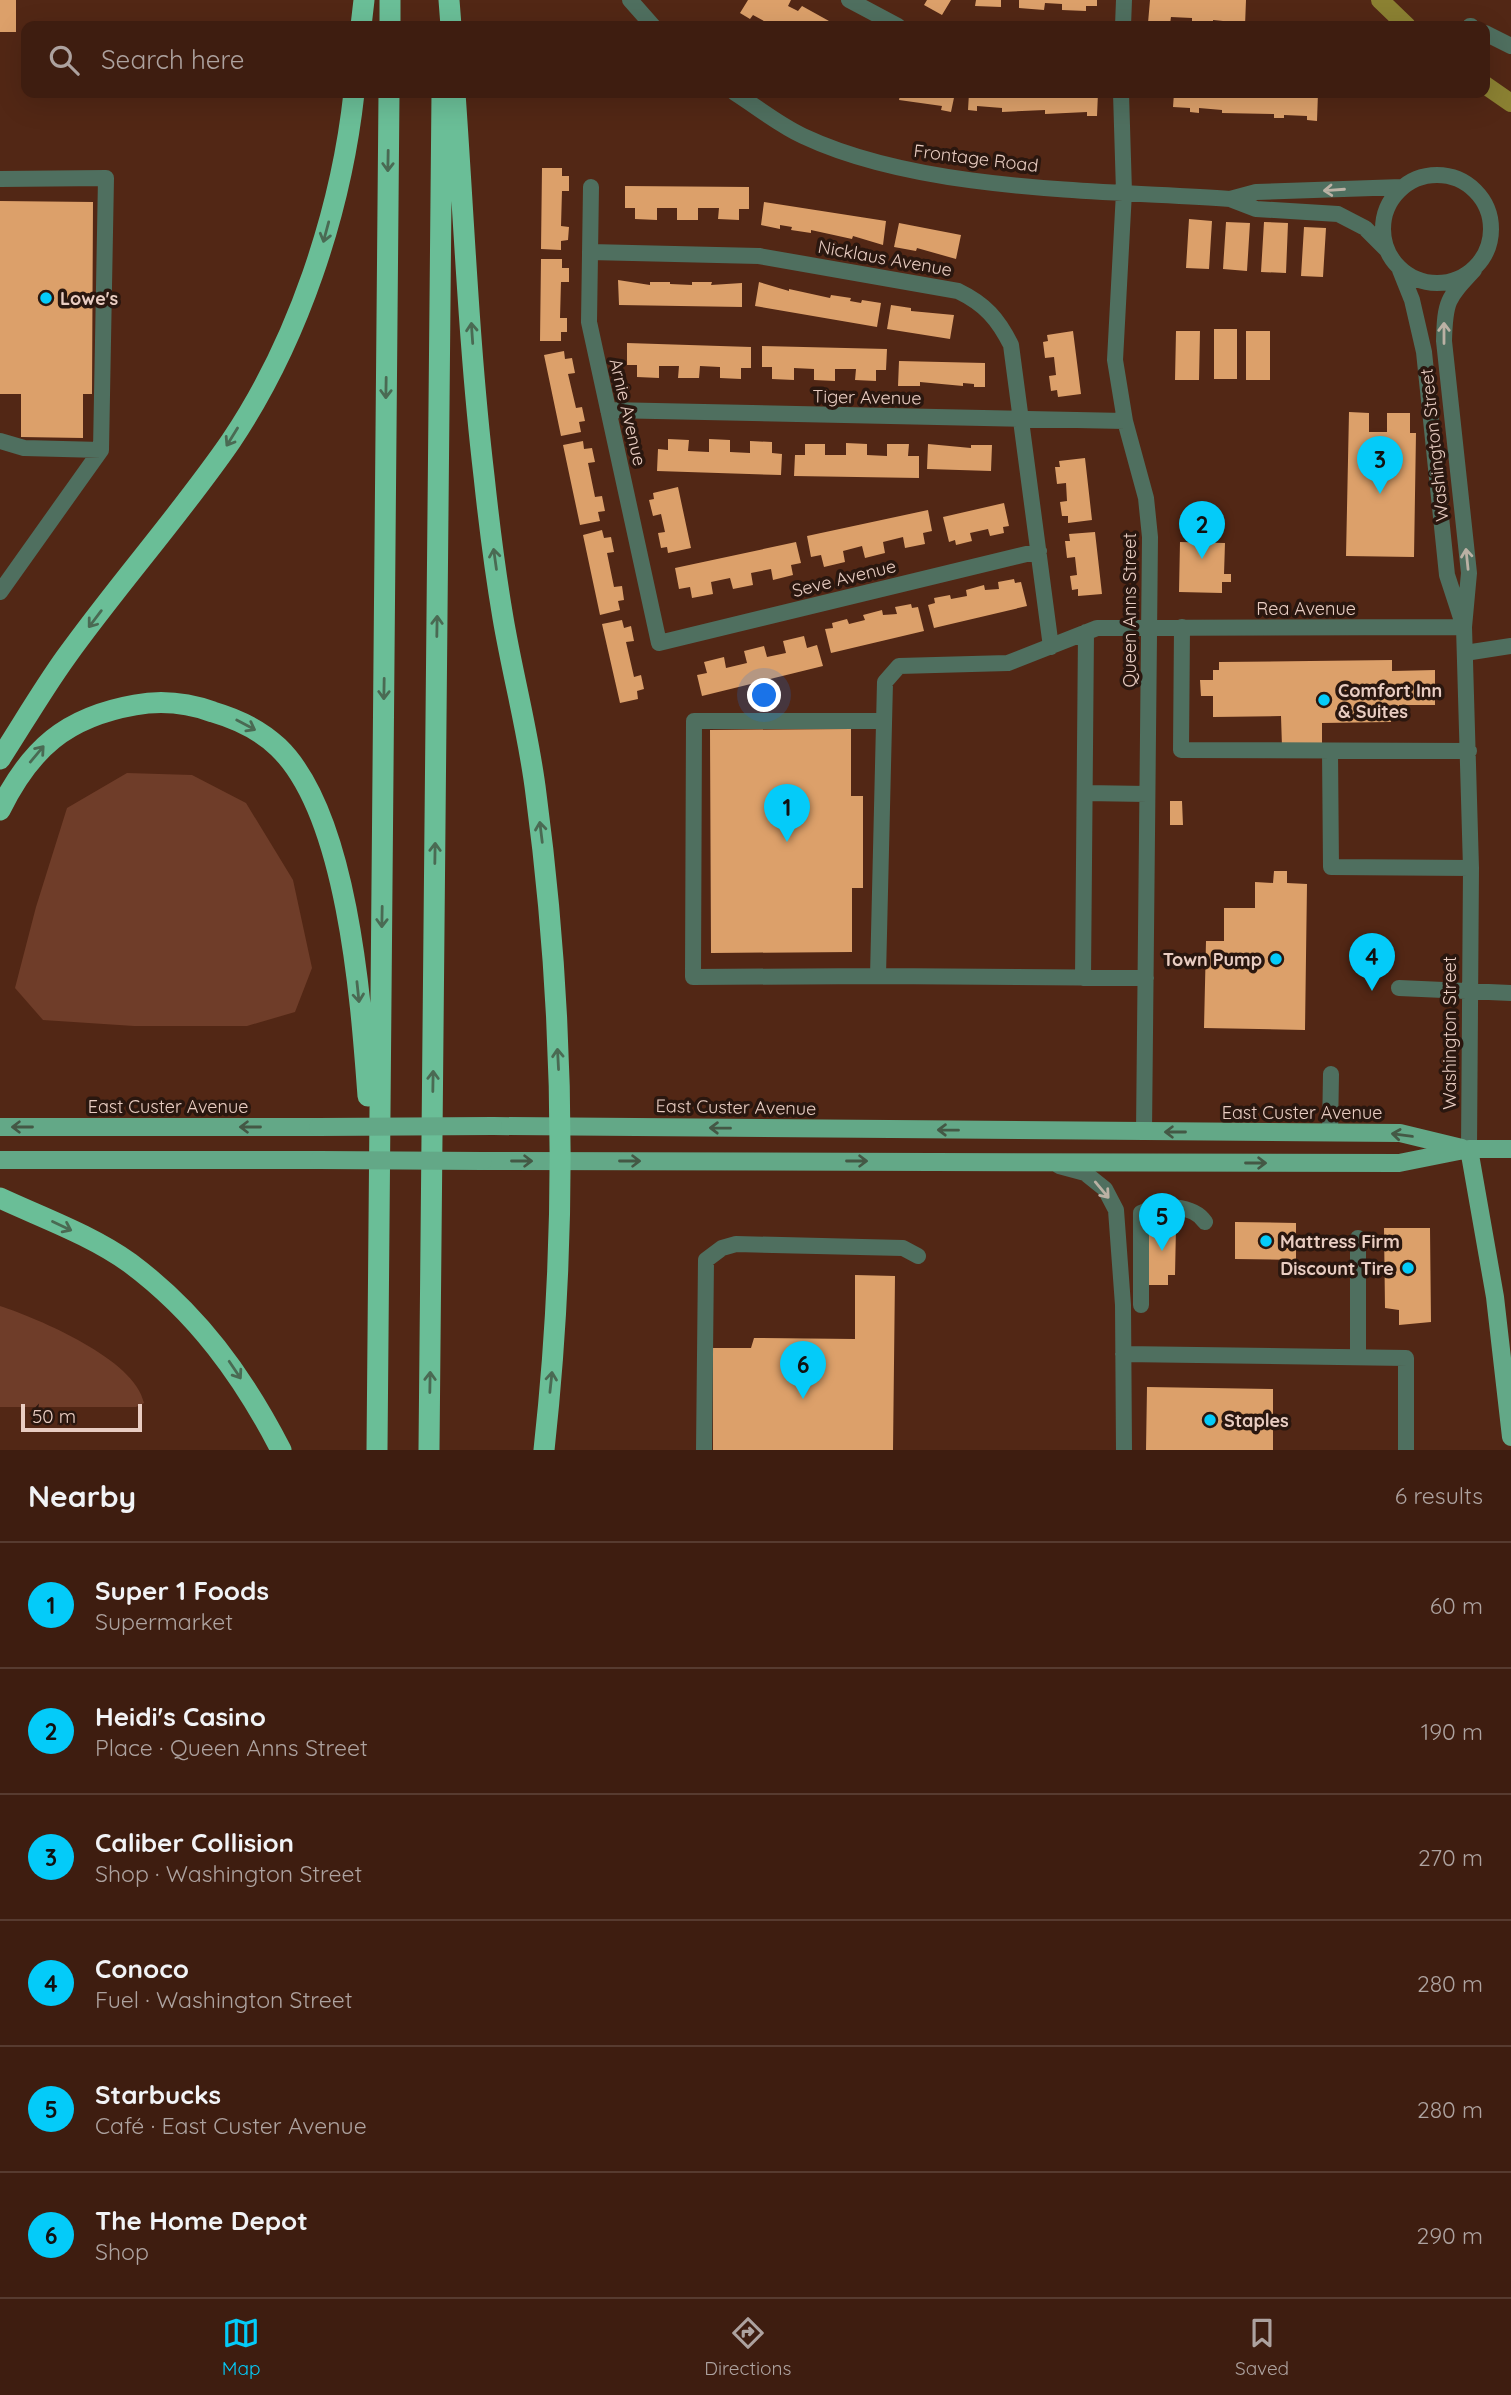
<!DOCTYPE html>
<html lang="en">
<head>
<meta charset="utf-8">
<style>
	:root { --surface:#3e1d10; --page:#452619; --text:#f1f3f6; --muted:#ada29f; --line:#573b30; --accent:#04cbf9 }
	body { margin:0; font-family:Quicksand,sans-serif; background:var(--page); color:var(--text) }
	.scale { position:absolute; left:21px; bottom:18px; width:121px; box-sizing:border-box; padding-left:7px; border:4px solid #e9cdc2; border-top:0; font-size:19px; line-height:24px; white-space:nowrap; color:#e9cdc2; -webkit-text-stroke:5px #2a170f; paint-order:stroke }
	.you { position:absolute; left:765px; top:696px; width:24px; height:24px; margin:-18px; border:5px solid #fff; border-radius:50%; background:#1a73e8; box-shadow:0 0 0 10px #1a73e833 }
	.badge { display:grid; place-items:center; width:46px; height:46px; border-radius:50%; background:var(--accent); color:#111; font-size:23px; font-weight:700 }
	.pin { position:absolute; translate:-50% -58px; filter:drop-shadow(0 2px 4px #0008) }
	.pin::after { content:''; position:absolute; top:37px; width:24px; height:21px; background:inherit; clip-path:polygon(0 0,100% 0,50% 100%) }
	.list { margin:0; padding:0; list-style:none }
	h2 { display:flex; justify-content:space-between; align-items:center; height:91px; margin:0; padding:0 28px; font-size:30px }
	h2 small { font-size:23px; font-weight:400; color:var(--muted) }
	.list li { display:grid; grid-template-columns:46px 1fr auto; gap:21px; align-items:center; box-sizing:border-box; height:126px; padding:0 28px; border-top:2px solid var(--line) }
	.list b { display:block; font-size:26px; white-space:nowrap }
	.list p { margin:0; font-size:23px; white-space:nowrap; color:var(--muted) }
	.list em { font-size:23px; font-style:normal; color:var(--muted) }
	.icon { flex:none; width:38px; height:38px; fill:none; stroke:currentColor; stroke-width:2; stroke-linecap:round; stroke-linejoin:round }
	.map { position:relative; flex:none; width:1511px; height:1450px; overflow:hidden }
	.search { position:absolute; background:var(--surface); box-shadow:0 7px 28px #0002; left:21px; right:21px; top:21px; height:77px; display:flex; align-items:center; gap:18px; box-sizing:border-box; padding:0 24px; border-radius:14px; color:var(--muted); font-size:26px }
	.sheet { height:847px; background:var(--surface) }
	nav { display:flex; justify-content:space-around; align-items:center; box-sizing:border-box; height:98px; border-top:2px solid var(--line); background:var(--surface); font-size:19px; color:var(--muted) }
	nav a { display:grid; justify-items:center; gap:4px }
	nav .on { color:var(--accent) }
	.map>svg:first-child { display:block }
</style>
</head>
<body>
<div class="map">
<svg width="1511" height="1450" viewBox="0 0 1511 1450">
	<rect width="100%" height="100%" fill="#522715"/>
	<path fill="#6f3d29" d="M127 773 192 775 246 803 293 880 312 968 295 1012 247 1026H134L43 1020 15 988 36 907 67 808Z
		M0 1306C39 1319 135 1359 144 1403L136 1407H0Z"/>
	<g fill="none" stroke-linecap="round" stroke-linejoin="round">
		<path stroke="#8b8132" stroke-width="18" d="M1380 0 1407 26
			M1485 85 1511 103"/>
	</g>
	<path fill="#dca06a" d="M0 0H16V32H0Z
		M748 0H791L788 6 798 11 802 6 829 21 826 26H773L753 15 750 19 740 13Z
		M927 0H951L942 15 924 5Z
		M976 0H1001V7L975 6Z
		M1019 0H1097V6H1086V11L1062 10V4L1045 3 1044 10 1019 8Z
		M1150 0H1246L1245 26H1223V21L1213 20V25L1192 23V18L1171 17 1170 24 1148 23Z
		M893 93H955L951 112 941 110 942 106 899 100 900 95Z
		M969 93H1098L1097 116H1087V112L1045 114V110L1002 112V108L977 106V111L968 110Z
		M1174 93H1318L1317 121 1307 120V116L1284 115V118H1274V114L1222 113V110L1199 108V113L1190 112V108L1173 107Z
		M542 168H562V176H569V191H562L561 226 569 227 568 240 561 241V250L541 249Z
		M625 186 749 187V209H739V220L718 219 719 208H698V220H677V208H657V220L635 219V208H625Z
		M0 201 93 202 92 394H83V438L21 437V394H0Z
		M764 202 886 221 883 245 853 236 852 239 811 230V233L791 230 792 227 780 225V229L761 225Z
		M1189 219 1212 221 1209 269 1186 268Z
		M1226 222 1250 223 1247 271 1223 269Z
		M1264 222 1288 223 1286 273 1261 272Z
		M899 223 961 235 956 259 917 248 916 251 894 247Z
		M1304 227 1326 228 1323 277 1301 276Z
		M541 259H562V268H569V282H561L560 318H567V332H561V341H540Z
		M618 280 650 285V282H670V284L692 285V282H712L711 285 742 283V307L619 305Z
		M759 282 789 291V289L830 298 831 295 851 298 850 301 861 303 862 300 881 303 877 327 755 306Z
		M891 305 911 308V311L954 315 950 339 887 329Z
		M1214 329H1237V379H1214Z
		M1073 331 1081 394 1058 397 1057 390 1051 391 1049 376 1056 375 1054 357 1045 358 1043 342 1048 341 1047 335Z
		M1176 331H1200L1199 380H1175Z
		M1246 331H1270V380H1246Z
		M627 343 751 347V368H741V379L720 378V367L700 366 699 378H678L679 366H659V378L637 377V365H627Z
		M762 346 887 349 886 370H876V381L855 380 856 369H835V381L814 380V369L794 368V380L772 379V367H762Z
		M564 351 565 359 572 358 575 373 568 374 576 408 582 407 585 421 579 422 581 432 561 436 544 355Z
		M899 361 985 363V387H974V384L963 383V386L920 382V386H898Z
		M1349 412 1369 413V432H1387V413H1410V433H1416L1414 557 1346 556Z
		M668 439 689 440 688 451 709 452V439L730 440V452L750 453V441L772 442V453L782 454 781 475 657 471 658 449 668 450Z
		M583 441 584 449 592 448 595 462 588 463 595 497 602 496 605 511 598 512 600 521 580 525 563 445Z
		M846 443 867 444V455L887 456V444H909L908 456H919V478L794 476 795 455H805V444H825V455H846Z
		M928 444 971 448V445H992L991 471 927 469Z
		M1085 458 1092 520 1068 523V516H1062L1060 502 1067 501 1066 483 1057 484 1055 467H1060L1059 461Z
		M678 487 691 548 668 553 667 547 661 548 658 533 665 532 661 514 653 516 649 500 654 499 653 493Z
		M1004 503 1009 526 1003 527 1004 533 990 536 988 529 970 533 972 541 956 545 955 540 949 542 943 517Z
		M928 510 932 531 923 533 925 544 905 548 903 537 883 542 885 553 865 558 862 546 843 551 845 562 824 567 821 555 811 557 807 536Z
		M602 530 604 538 611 537 614 552 607 553 614 587 622 586 624 600 618 601 620 610 600 615 583 535Z
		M1095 532 1102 594 1078 596V589L1072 590 1070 576 1077 575 1075 557 1067 558 1065 541H1070L1069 534Z
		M796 542 801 563 791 565 793 575 773 580 771 569 751 573 753 585 733 589 730 578 711 582 713 594 692 598 690 587 679 589 675 568Z
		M1180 542 1225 543 1224 574H1231V582H1222V593L1179 592Z
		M1014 579 1015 583 1021 582 1027 606 934 628 928 605 935 603 934 598 950 595 951 599 967 596 966 590 984 585 985 590 999 589 998 582Z
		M911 604 912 608 918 607 924 631 831 653 825 629 833 628 832 623 847 619 849 624 865 620 863 615 882 610 883 615 897 614 895 607Z
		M622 620 624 628 631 626 634 641 626 642 634 677 641 675 644 689 637 691 638 699 620 703 602 624Z
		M804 636 807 648 817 645 823 666 702 696 697 675 707 673 704 662 724 657 726 668 747 663 744 651 764 646 767 657 786 653 783 641Z
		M1392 660V671L1435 670V705H1399V712H1391V722L1322 723V746L1282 747 1281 716 1213 717V696H1201L1200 680H1213V670H1219V662Z
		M851 729V796H863V888H852V952L711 953 710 730Z
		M1170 801H1182L1183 825H1170Z
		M1274 871H1287V883L1307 884 1305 1030 1204 1028 1206 941H1224V908H1255V882L1273 883Z
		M1235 1222 1296 1223V1260L1235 1259Z
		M1149 1227H1176L1175 1275H1168V1285H1149Z
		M1384 1228H1430L1431 1322 1399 1325V1310L1385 1308Z
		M855 1275 895 1276 893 1450H713V1348H751L754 1338 855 1339Z
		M1147 1387 1273 1389V1450H1146Z"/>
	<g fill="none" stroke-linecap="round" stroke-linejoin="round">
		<path stroke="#4f6f5f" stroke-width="16" d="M630 0 653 26
			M849 0 898 26
			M1123 26 1124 0
			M1470 26H1471
			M1485 33 1511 46
			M735 93C757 107 779 125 803 136 922 192 1098 190 1230 199L1256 209 1338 214 1365 228 1386 249
			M1121 93 1124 192 1115 360 1125 421 1146 498 1150 537 1144 1132
			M1383 229a54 54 0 1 1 108 0a54 54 0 1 1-108 0Z
			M0 179 106 178 101 450 0 592
			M591 187 589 322 659 643 1039 551
			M1230 199 1256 192 1402 187
			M590 252 759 256 958 291C985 304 998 319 1011 345L1051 647
			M1400 270 1412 300 1424 352 1447 575 1462 621
			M608 410 1125 421
			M0 441 24 448 101 450
			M1182 627 1181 750 1469 751
			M1465 653 1511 646
			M1330 751 1331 867 1471 868
			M1085 793 1147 794
			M878 976 693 977 694 721H883
			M1083 978 1086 632
			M1146 978 878 976 885 682 899 666 1008 663 1097 628 1464 627
			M1399 988 1511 993
			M1330 1133 1331 1074
			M1469 1149 1471 868 1464 627 1469 573 1444 341C1445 301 1447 299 1474 270
			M1059 1166 1085 1173 1105 1189 1116 1210 1123 1305 1124 1450
			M1141 1305V1213C1159 1204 1193 1204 1205 1222
			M1123 1354 1406 1358V1450
			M1358 1357V1238
			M704 1450 706 1260 722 1248 736 1244 903 1248 918 1256"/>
		<path stroke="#63a887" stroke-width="18" d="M493 1126 1400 1133 1462 1148
			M0 1127H318
			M1469 1149 1495 1297 1511 1437
			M0 1160H319
			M483 1161 1399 1163 1469 1149H1511"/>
		<path stroke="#6abe97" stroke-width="21" d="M449 0 451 26
			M361 26 364 0
			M390 26V0
			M455 93C464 220 469 349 484 476 489 523 495 571 503 618 513 677 529 735 536 794 565 1012 568 1232 544 1450
			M0 759C22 725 43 689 66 657 119 583 180 515 231 441 298 341 341 212 354 93
			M0 810C30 749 66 717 135 705 162 700 188 703 213 712 237 719 260 730 278 747 348 814 361 1002 368 1096
			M0 1198C43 1218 91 1235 130 1263 197 1313 243 1376 281 1450
			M377 1450 389 93
			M429 1450 442 93"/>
		<path stroke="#63a887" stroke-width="18" d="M318 1127 493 1126
			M319 1160 483 1161"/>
	</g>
	<defs><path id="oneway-shaft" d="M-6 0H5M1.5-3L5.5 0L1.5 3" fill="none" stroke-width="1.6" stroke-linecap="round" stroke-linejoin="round" transform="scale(1.75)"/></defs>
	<g stroke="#4a6a53">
		<use href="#oneway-shaft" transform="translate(388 161) rotate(91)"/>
		<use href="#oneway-shaft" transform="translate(326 232) rotate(105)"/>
		<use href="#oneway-shaft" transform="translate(472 333) rotate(-94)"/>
		<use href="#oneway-shaft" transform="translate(386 388) rotate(91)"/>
		<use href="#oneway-shaft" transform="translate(232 437) rotate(122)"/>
		<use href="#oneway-shaft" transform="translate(495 559) rotate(-98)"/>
		<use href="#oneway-shaft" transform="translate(95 619) rotate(127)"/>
		<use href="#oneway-shaft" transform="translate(437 626) rotate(-89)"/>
		<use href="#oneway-shaft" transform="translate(384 689) rotate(91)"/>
		<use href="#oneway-shaft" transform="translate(246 725) rotate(28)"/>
		<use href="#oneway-shaft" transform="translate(37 754) rotate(-50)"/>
		<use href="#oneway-shaft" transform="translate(541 832) rotate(-97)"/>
		<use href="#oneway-shaft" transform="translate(435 853) rotate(-89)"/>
		<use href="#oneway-shaft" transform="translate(382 917) rotate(91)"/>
		<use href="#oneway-shaft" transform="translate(358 992) rotate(84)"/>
		<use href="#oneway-shaft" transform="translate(558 1059) rotate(-93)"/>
		<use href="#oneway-shaft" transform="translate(433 1081) rotate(-89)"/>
		<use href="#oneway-shaft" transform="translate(62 1226) rotate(25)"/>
		<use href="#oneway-shaft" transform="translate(235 1370) rotate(56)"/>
		<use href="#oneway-shaft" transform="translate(430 1382) rotate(-89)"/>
		<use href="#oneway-shaft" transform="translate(551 1382) rotate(-84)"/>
	</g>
	<g stroke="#bbb1a4">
		<use href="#oneway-shaft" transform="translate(1334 190) rotate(176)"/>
		<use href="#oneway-shaft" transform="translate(1444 333) rotate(-90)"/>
		<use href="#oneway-shaft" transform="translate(1467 559) rotate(-96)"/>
		<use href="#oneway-shaft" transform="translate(1102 1190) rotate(50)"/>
	</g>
	<g stroke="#445845">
		<use href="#oneway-shaft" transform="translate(22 1127) rotate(-180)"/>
		<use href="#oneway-shaft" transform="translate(250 1127) rotate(-180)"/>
		<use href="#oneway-shaft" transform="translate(720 1128) rotate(-179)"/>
		<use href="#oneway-shaft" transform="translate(948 1130) rotate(-179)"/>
		<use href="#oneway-shaft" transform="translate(1175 1132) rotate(-180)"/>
		<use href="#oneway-shaft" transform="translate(1402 1135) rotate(-172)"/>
		<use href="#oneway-shaft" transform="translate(522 1161)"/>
		<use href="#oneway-shaft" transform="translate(630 1161)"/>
		<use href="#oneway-shaft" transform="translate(857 1161)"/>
		<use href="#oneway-shaft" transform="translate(1256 1163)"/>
	</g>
	<g fill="#04cbf9" stroke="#2a170f" stroke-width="2.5">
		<circle cx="46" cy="298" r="7"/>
		<circle cx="1324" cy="700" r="7"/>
		<circle cx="1276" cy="959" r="7"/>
		<circle cx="1266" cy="1241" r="7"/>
		<circle cx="1408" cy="1268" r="7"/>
		<circle cx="1210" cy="1420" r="7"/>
	</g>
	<g text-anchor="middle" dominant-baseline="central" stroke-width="7" stroke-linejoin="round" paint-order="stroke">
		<g font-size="18" fill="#e9cdc2" stroke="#2a170f">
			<text transform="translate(976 158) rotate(7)">Frontage Road</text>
			<text transform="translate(885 258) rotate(10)">Nicklaus Avenue</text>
			<text transform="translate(867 397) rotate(1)">Tiger Avenue</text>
			<text transform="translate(628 412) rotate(77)">Arnie Avenue</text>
			<text transform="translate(1434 445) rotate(-96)">Washington Street</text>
			<text transform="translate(844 578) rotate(-14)">Seve Avenue</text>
			<text x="1306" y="608">Rea Avenue</text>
			<text transform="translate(1129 610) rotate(-90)">Queen Anns Street</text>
			<text transform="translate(1449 1033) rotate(-90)">Washington Street</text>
			<text x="168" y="1106">East Custer Avenue</text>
			<text transform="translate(736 1107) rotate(1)">East Custer Avenue</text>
			<text x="1302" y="1112">East Custer Avenue</text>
		</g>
		<g font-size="18" font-weight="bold" fill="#e9cdc2" stroke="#2a170f" text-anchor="start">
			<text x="60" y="298">Lowe's</text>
			<text x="1338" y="690">Comfort Inn<tspan x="1338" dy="21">&amp; Suites</tspan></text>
			<text x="1262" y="959" text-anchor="end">Town Pump</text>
			<text x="1280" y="1241">Mattress Firm</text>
			<text x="1394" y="1268" text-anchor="end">Discount Tire</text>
			<text x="1224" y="1420">Staples</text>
		</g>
	</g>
</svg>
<div class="scale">50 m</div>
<div class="you"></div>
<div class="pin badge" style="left:787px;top:842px">1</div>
<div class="pin badge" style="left:1202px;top:559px">2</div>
<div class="pin badge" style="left:1380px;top:494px">3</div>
<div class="pin badge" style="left:1372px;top:991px">4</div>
<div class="pin badge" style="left:1162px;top:1251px">5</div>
<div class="pin badge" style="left:803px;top:1399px">6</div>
<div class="search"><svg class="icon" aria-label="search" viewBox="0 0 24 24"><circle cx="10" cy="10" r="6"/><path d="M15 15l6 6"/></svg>Search here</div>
</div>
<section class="sheet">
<h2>Nearby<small>6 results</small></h2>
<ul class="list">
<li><span class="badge">1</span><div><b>Super 1 Foods</b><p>Supermarket</p></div><em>60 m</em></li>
<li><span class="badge">2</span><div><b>Heidi's Casino</b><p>Place · Queen Anns Street</p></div><em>190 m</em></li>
<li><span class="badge">3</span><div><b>Caliber Collision</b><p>Shop · Washington Street</p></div><em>270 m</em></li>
<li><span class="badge">4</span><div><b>Conoco</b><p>Fuel · Washington Street</p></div><em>280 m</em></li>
<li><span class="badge">5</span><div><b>Starbucks</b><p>Café · East Custer Avenue</p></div><em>280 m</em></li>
<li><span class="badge">6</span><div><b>The Home Depot</b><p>Shop</p></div><em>290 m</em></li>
</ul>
</section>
<nav>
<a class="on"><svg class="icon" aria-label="map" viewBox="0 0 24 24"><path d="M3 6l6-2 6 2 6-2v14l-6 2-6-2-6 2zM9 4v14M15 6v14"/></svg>Map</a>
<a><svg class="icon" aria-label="directions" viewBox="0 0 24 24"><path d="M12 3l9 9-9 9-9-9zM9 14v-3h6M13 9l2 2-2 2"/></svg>Directions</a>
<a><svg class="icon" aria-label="saved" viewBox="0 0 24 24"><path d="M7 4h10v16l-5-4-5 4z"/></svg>Saved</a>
</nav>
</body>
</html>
